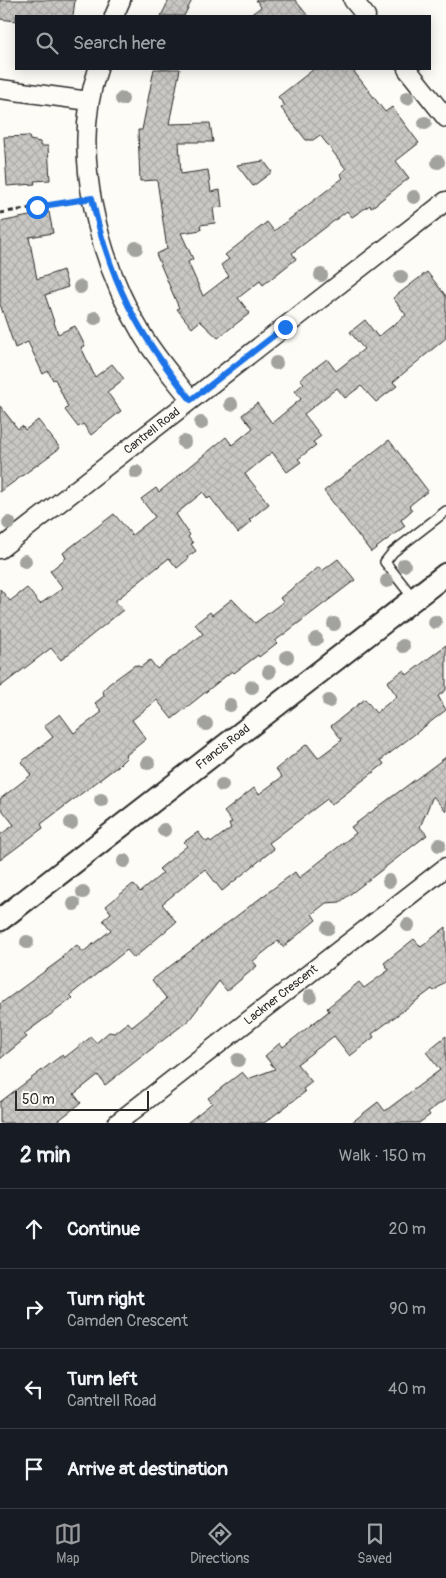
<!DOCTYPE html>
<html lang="en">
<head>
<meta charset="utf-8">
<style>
	:root { --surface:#171b24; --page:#242831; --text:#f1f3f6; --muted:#9ea1a6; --line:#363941; --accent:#98999b }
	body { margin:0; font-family:Pangolin,sans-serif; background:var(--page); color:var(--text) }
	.scale { position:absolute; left:15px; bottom:12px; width:134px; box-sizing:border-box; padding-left:5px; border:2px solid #2b2b2b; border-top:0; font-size:14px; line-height:18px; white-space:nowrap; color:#2b2b2b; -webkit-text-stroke:4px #fdfcf7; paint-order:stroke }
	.stop { position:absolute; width:15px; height:15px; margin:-11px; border:4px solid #1a73e8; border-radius:50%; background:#fff }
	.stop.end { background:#1a73e8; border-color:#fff; box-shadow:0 1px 5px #0008 }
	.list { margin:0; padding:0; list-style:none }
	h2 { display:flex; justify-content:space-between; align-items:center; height:65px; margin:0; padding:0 20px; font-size:21px }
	h2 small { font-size:16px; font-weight:400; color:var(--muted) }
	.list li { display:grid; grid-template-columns:32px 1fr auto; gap:15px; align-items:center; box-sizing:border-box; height:80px; padding:0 20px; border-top:1px solid var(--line) }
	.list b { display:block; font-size:19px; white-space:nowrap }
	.list p { margin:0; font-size:16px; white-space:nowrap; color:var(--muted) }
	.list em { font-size:16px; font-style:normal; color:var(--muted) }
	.icon { flex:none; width:28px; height:28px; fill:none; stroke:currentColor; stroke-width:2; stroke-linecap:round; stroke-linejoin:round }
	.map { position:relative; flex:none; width:446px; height:1123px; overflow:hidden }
	.search { position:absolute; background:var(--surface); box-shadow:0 2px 12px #0003; left:15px; right:15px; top:15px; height:55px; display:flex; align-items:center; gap:12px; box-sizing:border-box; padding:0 18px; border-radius:0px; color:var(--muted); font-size:19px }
	.sheet { height:385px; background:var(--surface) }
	nav { display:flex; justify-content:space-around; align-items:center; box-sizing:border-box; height:70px; border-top:1px solid var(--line); background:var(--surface); font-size:14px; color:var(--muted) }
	nav a { display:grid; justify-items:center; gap:2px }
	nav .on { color:var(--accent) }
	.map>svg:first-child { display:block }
</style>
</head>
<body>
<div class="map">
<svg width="446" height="1123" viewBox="0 0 446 1123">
	<defs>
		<pattern id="building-cross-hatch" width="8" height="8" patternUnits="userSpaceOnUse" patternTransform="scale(1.25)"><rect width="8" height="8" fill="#c9c8c4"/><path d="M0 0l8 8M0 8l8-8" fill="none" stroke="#adaca9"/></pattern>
	</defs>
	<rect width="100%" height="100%" fill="#fdfcf7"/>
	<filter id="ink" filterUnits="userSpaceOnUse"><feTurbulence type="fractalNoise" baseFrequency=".02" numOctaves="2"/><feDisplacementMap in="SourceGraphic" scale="10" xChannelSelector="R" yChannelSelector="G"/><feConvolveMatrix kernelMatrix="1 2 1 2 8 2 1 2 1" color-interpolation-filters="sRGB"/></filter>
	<g filter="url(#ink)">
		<path fill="url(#building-cross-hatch)" stroke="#2b2b2b" d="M0 0H75L73 16H16V21L0 19Z
			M169 0H192L184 16H161Z
			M256 0H295L308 16H249L261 7Z
			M154 69H180L169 124 210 123 213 142H179L181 174 208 170 211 192 220 190 222 207 213 208 215 223 200 225 201 230 181 233 193 259 188 262 203 296 229 276 221 265 229 259 225 255 267 222 274 231 343 178 340 174 346 169 320 135 313 140H306L281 108 285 106 278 97 314 69H352L385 112 392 107 419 143 396 161 409 178 371 208 370 205 352 217 347 211 292 253 296 259 263 285 260 281 238 298 250 313 218 338 200 321 192 328 177 309 179 308 156 254 167 249 157 180 140 181 138 130H142Z
			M29 136 30 140 40 142V146H48L50 180 34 181 35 184 7 186 4 137Z
			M264 161 272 172 253 186 237 165Z
			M49 212 53 233 29 237 37 279 63 270 68 287 45 295 58 334 75 326 85 346 81 347 95 377 112 364 124 379 107 392 121 411 91 435 83 424 78 427 65 410 68 407 55 379 53 380 48 371 43 374 28 342 15 348 0 304V222Z
			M427 272 446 296V338L393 382 397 386 376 402 361 386 345 398 337 388 304 414 321 436 313 442 316 445 298 459 301 462 287 472 272 452 245 474 269 504 249 520 251 522 238 533 210 497 208 499 203 492 176 514 190 535 188 537 193 543 191 544 196 551 187 557 188 559 177 568 169 558 115 601 123 610 61 660 51 648 0 687V589L10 601 27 588 40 604 63 588 50 571 66 558 63 553 114 514 132 535 155 517 141 499 156 488 159 492 226 437 232 445 253 428 242 415 257 403 272 423 301 399 295 391 304 383 300 379 327 359 336 371 364 349 350 332 365 320 378 337 406 315 393 298Z
			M0 406 18 429 22 426 25 430 38 420 60 448 0 492Z
			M389 440 428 491 409 506 412 510 401 520 405 526 371 552 324 491Z
			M338 559 355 580 275 641 277 643 259 657 258 655 234 673 232 671 172 719 157 700 132 720 146 739 125 756 127 757 118 766 41 824 43 828 0 860V835L14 825 0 807V799L31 775 21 762 53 737 44 726 60 714 74 733 102 712 95 703 104 696 103 690 109 684 135 665 141 667 150 660 157 669 203 634 195 624 210 612 212 615 232 599 255 623 283 602 280 598 319 567 322 571Z
			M446 645V690L438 696 446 710 381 760 384 764 331 805 327 799 269 843 274 849 222 891 205 869 162 904 176 922 134 958 127 950 70 995 73 998 24 1034 27 1037 0 1059V1004L63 958 61 957 77 945 83 952 111 930 103 920 111 913 106 906 133 884 140 892 163 873 159 869 187 846 184 842 198 832 206 842 209 840 212 842 231 828 229 824 232 822 224 812 254 788 259 794 282 777 276 769 307 744 318 758 342 740 331 726 365 699 376 713 397 696 387 682 404 670 407 675Z
			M446 757V812L433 796 420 827 427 835 340 902 326 903 312 914 316 920 283 947 278 941 253 961 257 966 227 991 219 981 189 1020 105 1085 98 1075 74 1094 81 1103 55 1123H0V1102L62 1055 64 1058 91 1037 96 1043 109 1032 114 1033 128 1022 132 1027 167 999 152 980 295 872 299 878 356 833 351 827Z
			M446 927V981L434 991 432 989 372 1034 374 1037 350 1056 334 1036 297 1064 312 1082 303 1089 305 1092 264 1123H187L212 1103 208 1098 242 1072 248 1079 275 1069 265 1056 280 1043 283 1047 329 1011 327 1008 359 982 364 988 389 970 384 963 414 939 421 947Z
			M446 1036V1099L428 1112 430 1115 419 1123H351L378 1102 385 1111 440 1070 426 1052Z"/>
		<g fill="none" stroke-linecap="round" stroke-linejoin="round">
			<defs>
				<path id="service" d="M414 599 385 562 393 552 446 511"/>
				<path id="minor" d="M353 0 366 16
					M114 16 121 0
					M98 69C69 152 99 263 143 336 157 359 175 379 191 400
					M407 69 446 118
					M0 89 89 101
					M0 549 446 201
					M117 1123 446 867"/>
				<path id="tertiary" d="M0 920 446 574"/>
			</defs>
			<use href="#service" stroke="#2b2b2b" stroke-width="12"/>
			<use href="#minor" stroke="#2b2b2b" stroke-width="21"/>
			<use href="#tertiary" stroke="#2b2b2b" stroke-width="25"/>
			<path stroke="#2b2b2b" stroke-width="3" stroke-dasharray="5 4" stroke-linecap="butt" d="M0 213 76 201"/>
			<use href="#service" stroke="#fdfcf7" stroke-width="9"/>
			<use href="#minor" stroke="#fdfcf7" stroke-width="18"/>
			<use href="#tertiary" stroke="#fdfcf7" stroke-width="21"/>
		</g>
		<g fill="#a2a29f">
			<circle cx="407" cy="98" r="7"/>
			<circle cx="122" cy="99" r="7"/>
			<circle cx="425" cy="123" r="7"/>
			<circle cx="438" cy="162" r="7"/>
			<circle cx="414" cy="197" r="7"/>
			<circle cx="136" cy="248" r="7"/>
			<circle cx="321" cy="275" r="7"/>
			<circle cx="401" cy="277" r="7"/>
			<circle cx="80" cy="287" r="7"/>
			<circle cx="95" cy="318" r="7"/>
			<circle cx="276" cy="363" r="7"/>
			<circle cx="231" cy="404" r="7"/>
			<circle cx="201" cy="423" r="7"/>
			<circle cx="184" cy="442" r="7"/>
			<circle cx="136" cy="472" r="7"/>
			<circle cx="9" cy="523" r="7"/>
			<circle cx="25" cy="561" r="7"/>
			<circle cx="404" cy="565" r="7"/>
			<circle cx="387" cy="581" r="7"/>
			<circle cx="435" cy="622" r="7"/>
			<circle cx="334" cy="624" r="7"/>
			<circle cx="316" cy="639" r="7"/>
			<circle cx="403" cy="646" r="7"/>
			<circle cx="287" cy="657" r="7"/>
			<circle cx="269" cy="672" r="7"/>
			<circle cx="252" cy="687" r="7"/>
			<circle cx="329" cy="701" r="7"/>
			<circle cx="230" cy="705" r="7"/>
			<circle cx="206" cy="724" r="7"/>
			<circle cx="148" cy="763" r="7"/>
			<circle cx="222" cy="785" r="7"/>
			<circle cx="101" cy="800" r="7"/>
			<circle cx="71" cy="823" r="7"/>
			<circle cx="164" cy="830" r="7"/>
			<circle cx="439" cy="845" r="7"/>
			<circle cx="124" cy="861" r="7"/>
			<circle cx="389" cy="881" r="7"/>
			<circle cx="83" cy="892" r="7"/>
			<circle cx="74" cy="904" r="7"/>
			<circle cx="408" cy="925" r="7"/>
			<circle cx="328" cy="928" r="7"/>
			<circle cx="27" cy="942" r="7"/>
			<circle cx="310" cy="996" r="7"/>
			<circle cx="238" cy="1060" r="7"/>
		</g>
	</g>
	<g fill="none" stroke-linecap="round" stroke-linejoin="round" filter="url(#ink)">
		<path stroke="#1a73e8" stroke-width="6" d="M37 207 92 198C110 282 138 334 191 400L285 327"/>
	</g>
	<g text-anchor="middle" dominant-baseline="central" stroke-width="5" stroke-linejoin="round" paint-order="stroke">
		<g font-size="12" fill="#2b2b2b" stroke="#fdfcf7">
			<text transform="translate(152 431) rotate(-38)">Cantrell Road</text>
			<text transform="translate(223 747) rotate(-38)">Francis Road</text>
			<text transform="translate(281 995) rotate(-38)">Lackner Crescent</text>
		</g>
	</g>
</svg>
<div class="scale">50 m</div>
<div class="stop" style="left:37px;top:207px"></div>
<div class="stop end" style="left:285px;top:327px"></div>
<div class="search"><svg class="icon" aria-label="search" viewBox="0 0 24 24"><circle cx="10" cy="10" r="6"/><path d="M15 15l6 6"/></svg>Search here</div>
</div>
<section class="sheet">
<h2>2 min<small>Walk · 150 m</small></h2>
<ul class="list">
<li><svg class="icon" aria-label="ahead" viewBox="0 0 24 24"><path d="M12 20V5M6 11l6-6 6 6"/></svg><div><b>Continue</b></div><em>20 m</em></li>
<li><svg class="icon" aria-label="right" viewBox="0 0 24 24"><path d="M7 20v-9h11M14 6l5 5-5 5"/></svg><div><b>Turn right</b><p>Camden Crescent</p></div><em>90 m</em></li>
<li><svg class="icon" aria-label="left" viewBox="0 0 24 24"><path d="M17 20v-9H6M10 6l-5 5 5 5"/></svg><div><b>Turn left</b><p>Cantrell Road</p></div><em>40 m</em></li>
<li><svg class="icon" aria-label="arrive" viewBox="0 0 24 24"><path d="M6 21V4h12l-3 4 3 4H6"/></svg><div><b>Arrive at destination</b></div></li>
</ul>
</section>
<nav>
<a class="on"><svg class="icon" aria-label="map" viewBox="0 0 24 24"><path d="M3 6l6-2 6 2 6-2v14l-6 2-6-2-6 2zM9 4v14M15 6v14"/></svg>Map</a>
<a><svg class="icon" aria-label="directions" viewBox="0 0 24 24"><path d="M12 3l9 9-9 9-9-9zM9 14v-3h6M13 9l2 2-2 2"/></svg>Directions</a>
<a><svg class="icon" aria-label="saved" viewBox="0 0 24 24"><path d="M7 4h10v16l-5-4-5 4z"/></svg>Saved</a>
</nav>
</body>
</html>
